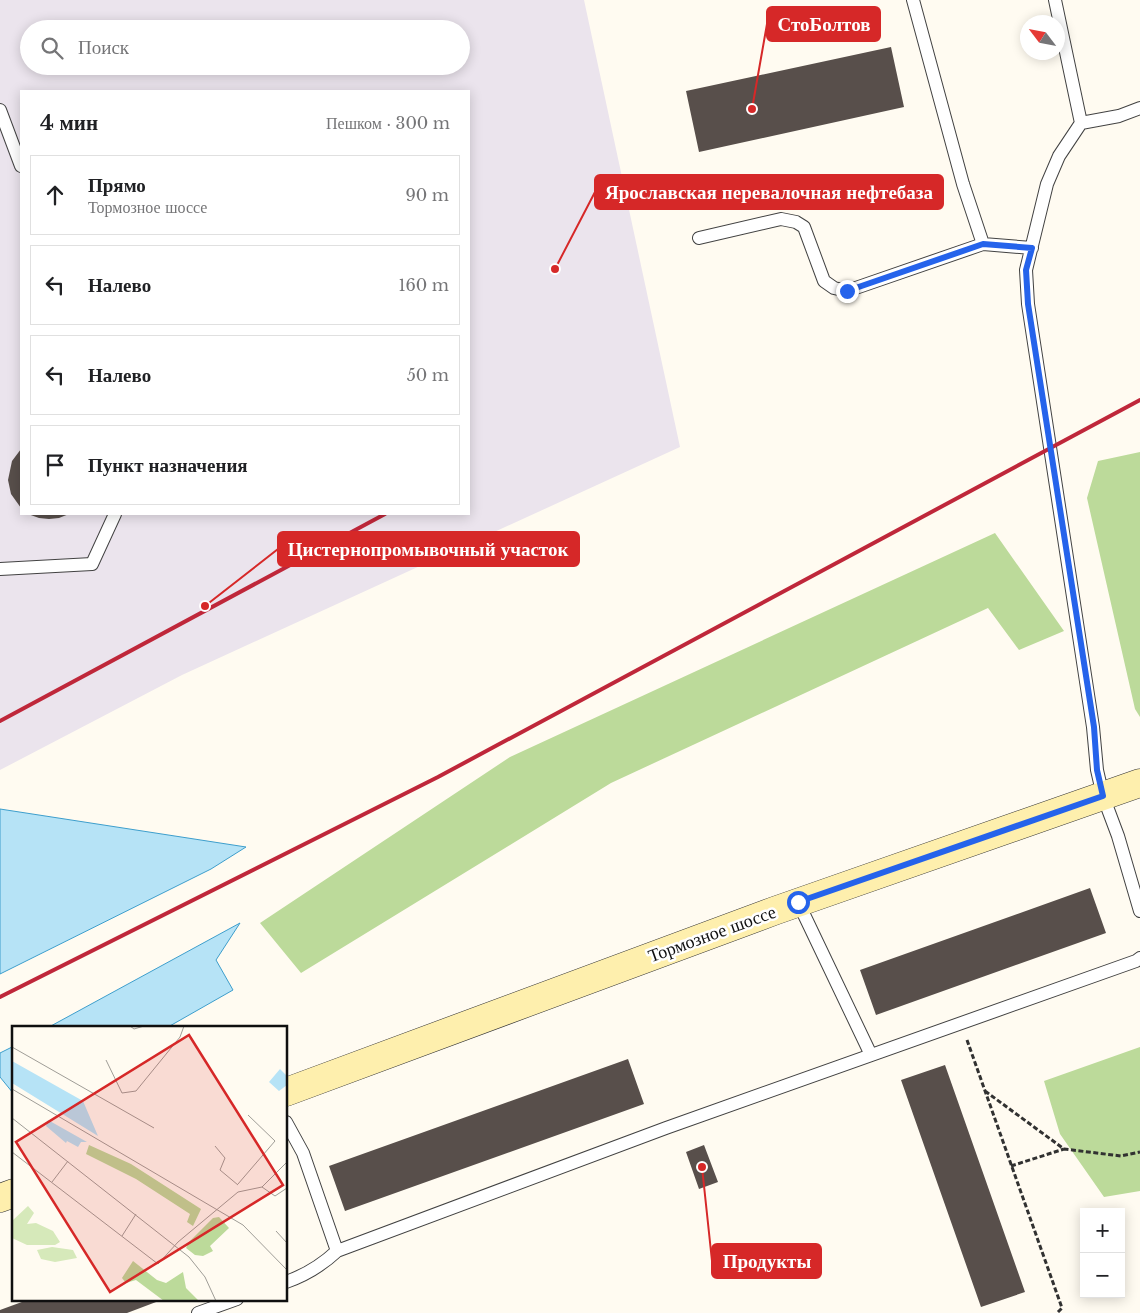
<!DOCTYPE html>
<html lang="ru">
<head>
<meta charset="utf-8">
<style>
	:root { --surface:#fff; --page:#f6f6f6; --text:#202124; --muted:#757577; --line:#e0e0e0 }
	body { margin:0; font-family:"Libre Baskerville",serif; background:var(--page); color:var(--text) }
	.controls { position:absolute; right:15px; bottom:15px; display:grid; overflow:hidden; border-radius:0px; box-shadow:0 2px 12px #0003 }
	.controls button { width:45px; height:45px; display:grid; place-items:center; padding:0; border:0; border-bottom:1px solid var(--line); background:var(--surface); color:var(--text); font:25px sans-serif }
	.compass { position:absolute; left:1020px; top:15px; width:45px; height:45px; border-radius:50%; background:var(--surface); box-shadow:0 2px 12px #0003; rotate:302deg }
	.stop { position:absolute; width:15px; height:15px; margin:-11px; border:4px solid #2563eb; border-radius:50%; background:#fff }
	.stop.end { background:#2563eb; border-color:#fff; box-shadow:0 1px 5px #0008 }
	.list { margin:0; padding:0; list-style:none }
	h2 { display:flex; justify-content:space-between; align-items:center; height:65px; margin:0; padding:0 20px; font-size:21px }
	h2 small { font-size:16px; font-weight:400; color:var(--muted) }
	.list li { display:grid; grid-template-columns:32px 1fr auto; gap:15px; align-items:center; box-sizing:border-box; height:80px; margin:0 10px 10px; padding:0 10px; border:1px solid var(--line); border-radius:0px }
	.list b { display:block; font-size:19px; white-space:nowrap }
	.list p { margin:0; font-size:16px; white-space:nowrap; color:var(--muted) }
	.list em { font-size:16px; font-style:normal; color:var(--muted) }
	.icon { flex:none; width:28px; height:28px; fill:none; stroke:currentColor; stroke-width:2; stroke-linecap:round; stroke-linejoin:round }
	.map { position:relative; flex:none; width:1140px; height:1313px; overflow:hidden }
	.search { position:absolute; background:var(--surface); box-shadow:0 2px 12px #0003; left:20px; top:20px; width:450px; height:55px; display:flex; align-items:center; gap:12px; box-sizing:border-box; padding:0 18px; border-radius:28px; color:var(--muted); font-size:19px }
	.panel { position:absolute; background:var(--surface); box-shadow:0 2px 12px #0003; left:20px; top:90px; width:450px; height:425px; border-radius:0px }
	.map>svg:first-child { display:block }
</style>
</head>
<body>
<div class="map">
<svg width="1140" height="1313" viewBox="0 0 1140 1313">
	<rect width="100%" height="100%" fill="#fffbf1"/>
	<path fill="#ebe4ed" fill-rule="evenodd" d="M0 0H584L680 447 182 675 0 770ZM29 29H461V66H29ZM21 91H469V514H21Z"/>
	<path fill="#bcda9a" d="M1140 452V717L1135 709 1087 498 1098 461Z
		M995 533 1064 631 1019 650 988 608 611 783 301 973 260 923 510 757Z
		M1140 1047V1191L1104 1197 1060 1134 1044 1081Z"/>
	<path fill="#b6e3f6" stroke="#3d9ecc" d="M0 809 246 847 211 869 0 974Z
		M240 923 216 960 233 990 168 1027H49Z
		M14 1046V1092L13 1093 0 1077V1053Z"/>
	<path fill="#584f4b" d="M891 47 904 107 699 152 686 91Z
		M21 449V508L11 494 8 480 12 461Z
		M28 514H69L59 518 49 519 39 518Z
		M1090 888 1106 933 876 1015 860 970Z
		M628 1059 644 1104 345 1211 329 1166Z
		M945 1065 1025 1292 981 1307 901 1080Z
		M704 1145 718 1182 699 1189 686 1152Z
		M30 1299H164L127 1313H0V1310Z"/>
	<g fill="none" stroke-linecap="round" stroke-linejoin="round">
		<defs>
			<path id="lane" d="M913 0 963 184 983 244
				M1055 0 1081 123
				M1140 108 1119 116 1081 123 1059 156 1047 184 1026 270 1028 304 1093 727 1097 770 1103 796 1118 836 1140 911
				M0 110 21 166
				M699 238 781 219 796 222 804 227 824 281 834 288 847 291 983 244 1032 248
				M0 569 92 564 115 514
				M798 902 871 1055
				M286 1122 303 1153 337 1251
				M286 1282C306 1275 322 1265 337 1251L666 1128 1136 961 1140 958
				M198 1313 237 1299"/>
			<path id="secondary" d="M286 1092 774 911 1140 783
				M0 1198 14 1193"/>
		</defs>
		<use href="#lane" stroke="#424242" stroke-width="14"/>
		<use href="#secondary" stroke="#313131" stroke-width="29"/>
		<path stroke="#313131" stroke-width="3" stroke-dasharray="5 2.5" stroke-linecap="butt" d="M967 1040 1062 1308 1057 1313
			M985 1091 1064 1149 1121 1156 1140 1152
			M1011 1166 1064 1149"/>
		<use href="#lane" stroke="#fff" stroke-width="12"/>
		<use href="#secondary" stroke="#feefad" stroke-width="28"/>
		<path stroke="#bf273a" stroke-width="4" d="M0 721 385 514
			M0 997 438 777 1140 400"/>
	</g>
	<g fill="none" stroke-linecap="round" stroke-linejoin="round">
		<path stroke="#2563eb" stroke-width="6" d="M798 902 1103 796 1097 770 1094 727 1028 304 1026 270 1032 248 983 244 847 291"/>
	</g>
	<g text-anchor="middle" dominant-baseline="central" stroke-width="5" stroke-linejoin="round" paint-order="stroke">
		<g font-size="18" fill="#0f0f0f" stroke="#fff">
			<text transform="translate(712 934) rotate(-20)">Тормозное шоссе</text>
		</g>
	</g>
	<g transform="translate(12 1026)">
		<rect width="275" height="275" fill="#fffbf1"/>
		<path d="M16 180 22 187 15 198 24 197 41 205 48 216 43 219H15L0 212V195ZM40 221 61 224 65 232 43 236 29 233 25 224Z" fill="#d6e9ba"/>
		<path d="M77 119 119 138 189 183 181 200 175 196 178 188 124 153 74 128ZM207 191 217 202 198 220 201 225 191 230 183 229 174 222 177 216 201 192ZM121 235 145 254 154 257 171 246 174 262 187 275H152L124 254 114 257 110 252Z" fill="#bcda9a"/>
		<path d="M0 35 71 75 86 110 0 57ZM268 43 275 50V59L267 65 257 56ZM36 94 75 116H69L66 121 55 115 54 117 34 100Z" fill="#b6e3f6"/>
		<path fill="none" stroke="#9f9d97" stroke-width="1" d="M118 0 122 3 132 0M0 21 142 102M94 34 110 67 124 65 168 11 172 0M0 63 231 199 275 244M0 92 177 231 193 251 204 275M203 120 213 132 208 144 226 159M0 126 146 238 166 216 226 166 250 161 263 170 275 162M40 156 56 135M226 158 263 115 236 89M250 161 275 136M264 205 275 217M110 210 124 188"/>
		<path fill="#d62828" fill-opacity="0.15" stroke="#d62828" stroke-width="2.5" d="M177 9 271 159 98 266 4 116Z"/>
		<rect width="275" height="275" fill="none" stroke="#0f0f0f" stroke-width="2.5"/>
	</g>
	<path fill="none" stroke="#d62828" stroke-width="2" d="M752 109L767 24M555 269L595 192M205 606L278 549M702 1167L712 1261"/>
	<g fill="#d62828" stroke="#fff" stroke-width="2">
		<circle cx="752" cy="109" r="5"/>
		<circle cx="555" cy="269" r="5"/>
		<circle cx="205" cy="606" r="5"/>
		<circle cx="702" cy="1167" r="5"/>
	</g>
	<g fill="#d62828" stroke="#d62828" stroke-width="2">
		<rect x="767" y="7" width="113" height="34" rx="5"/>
		<rect x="595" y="175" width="348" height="34" rx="5"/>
		<rect x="278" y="532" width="301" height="34" rx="5"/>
		<rect x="712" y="1244" width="109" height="34" rx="5"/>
	</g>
	<g font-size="19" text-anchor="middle" font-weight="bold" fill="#fff">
		<text x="824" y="31">СтоБолтов</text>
		<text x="769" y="199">Ярославская перевалочная нефтебаза</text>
		<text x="428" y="556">Цистернопромывочный участок</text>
		<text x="767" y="1268">Продукты</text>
	</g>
</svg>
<div class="controls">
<button>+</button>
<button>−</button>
</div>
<svg class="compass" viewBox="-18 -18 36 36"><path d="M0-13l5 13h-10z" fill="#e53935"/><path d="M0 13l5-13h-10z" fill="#757577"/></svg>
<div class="stop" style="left:798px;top:902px"></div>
<div class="stop end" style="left:847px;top:291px"></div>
<div class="search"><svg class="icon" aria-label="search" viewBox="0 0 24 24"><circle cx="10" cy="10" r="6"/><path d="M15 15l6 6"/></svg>Поиск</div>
<section class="panel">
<h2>4 мин<small>Пешком · 300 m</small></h2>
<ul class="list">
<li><svg class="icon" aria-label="ahead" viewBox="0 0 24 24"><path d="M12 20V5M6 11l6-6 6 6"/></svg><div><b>Прямо</b><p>Тормозное шоссе</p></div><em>90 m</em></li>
<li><svg class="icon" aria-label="left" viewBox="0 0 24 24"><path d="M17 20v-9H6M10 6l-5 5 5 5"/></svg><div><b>Налево</b></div><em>160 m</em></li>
<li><svg class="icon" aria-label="left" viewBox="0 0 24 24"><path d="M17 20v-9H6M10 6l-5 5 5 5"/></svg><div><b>Налево</b></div><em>50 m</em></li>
<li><svg class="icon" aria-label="arrive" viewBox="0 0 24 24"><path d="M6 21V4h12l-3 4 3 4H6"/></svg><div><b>Пункт назначения</b></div></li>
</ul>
</section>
</div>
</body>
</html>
